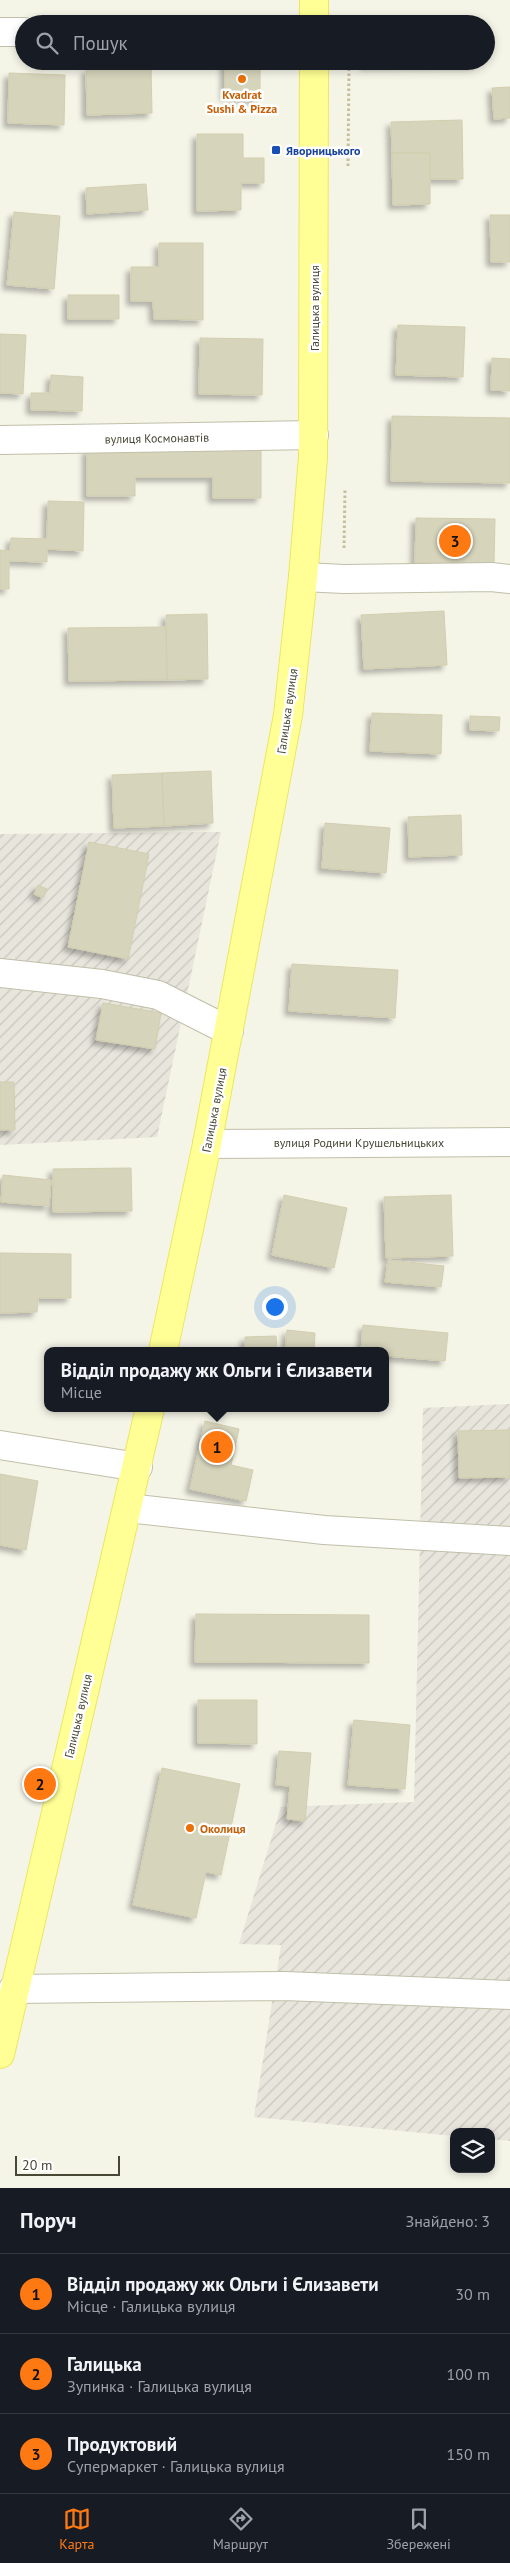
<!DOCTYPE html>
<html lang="uk">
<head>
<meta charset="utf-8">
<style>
	:root { --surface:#171b24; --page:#20242c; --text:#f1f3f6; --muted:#9ea1a6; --line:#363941; --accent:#ff7913 }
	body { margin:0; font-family:"PT Sans",sans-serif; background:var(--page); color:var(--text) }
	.controls { position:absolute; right:15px; bottom:15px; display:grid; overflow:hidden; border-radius:10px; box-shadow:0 2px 8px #0003 }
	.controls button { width:45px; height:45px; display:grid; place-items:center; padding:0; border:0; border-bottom:1px solid var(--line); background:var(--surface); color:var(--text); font:25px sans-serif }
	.scale { position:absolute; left:15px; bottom:12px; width:105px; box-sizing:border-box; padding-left:5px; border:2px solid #484635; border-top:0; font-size:14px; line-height:18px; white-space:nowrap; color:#484635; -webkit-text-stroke:4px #fff; paint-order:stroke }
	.you { position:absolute; left:274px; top:1306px; width:18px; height:18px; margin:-12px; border:4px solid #fff; border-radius:50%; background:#1a73e8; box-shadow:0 0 0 8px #1a73e833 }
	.badge { display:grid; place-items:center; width:32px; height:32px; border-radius:50%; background:var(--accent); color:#111; font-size:16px; font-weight:700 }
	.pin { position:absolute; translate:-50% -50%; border:2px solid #fff; box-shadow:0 1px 5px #0006 }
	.popup { position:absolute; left:44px; top:1347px; width:345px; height:65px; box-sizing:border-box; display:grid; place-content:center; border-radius:10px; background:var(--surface); filter:drop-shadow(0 1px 4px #0005); font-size:16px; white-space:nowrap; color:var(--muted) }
	.popup b { font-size:19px; color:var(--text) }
	.popup::after { content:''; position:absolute; left:50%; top:100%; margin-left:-10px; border:10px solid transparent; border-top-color:var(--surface) }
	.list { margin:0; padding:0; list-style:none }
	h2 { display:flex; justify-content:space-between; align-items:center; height:65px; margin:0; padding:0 20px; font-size:21px }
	h2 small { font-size:16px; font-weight:400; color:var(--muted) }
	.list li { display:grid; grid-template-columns:32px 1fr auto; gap:15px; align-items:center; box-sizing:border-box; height:80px; padding:0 20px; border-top:1px solid var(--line) }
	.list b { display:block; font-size:19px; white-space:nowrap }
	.list p { margin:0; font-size:16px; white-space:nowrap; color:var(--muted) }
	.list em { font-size:16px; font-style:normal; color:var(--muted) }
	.icon { flex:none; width:28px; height:28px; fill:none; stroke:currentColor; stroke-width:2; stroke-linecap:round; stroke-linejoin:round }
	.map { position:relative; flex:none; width:510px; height:2188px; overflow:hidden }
	.search { position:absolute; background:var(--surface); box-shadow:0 2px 8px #0003; left:15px; right:15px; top:15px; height:55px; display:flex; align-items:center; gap:12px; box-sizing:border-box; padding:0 18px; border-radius:28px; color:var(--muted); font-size:19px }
	.sheet { height:305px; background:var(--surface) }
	nav { display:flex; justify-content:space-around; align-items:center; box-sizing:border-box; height:70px; border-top:1px solid var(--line); background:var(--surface); font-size:14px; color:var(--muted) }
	nav a { display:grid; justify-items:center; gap:2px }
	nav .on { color:var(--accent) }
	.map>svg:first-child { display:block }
</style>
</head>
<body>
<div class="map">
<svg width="510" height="2188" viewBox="0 0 510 2188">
	<defs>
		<pattern id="industrial-furrows" width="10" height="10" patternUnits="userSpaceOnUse" patternTransform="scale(1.25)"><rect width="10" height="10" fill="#e7e5dc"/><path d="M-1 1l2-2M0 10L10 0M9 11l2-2" fill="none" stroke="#c8c6bd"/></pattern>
		<filter id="shadow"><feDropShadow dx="-4.5" dy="4.5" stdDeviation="2.5" flood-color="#0004"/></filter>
	</defs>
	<rect width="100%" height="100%" fill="#f4f4e7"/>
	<path fill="url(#industrial-furrows)" d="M221 832 157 1137 0 1145V834Z
		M510 1404V2141L491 2139V2132H454V2136L254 2117 281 1945 239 1944 281 1807 414 1802 423 1408Z"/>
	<path fill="#d7d4bc" stroke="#d2ceae" filter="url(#shadow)" d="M225 61H260V100L225 96Z
		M365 61H476V64L365 65Z
		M151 67 152 113 87 115 86 69Z
		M9 73 65 75 64 125 8 123Z
		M510 87V118L494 119 492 88Z
		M462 120 463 179H430V153H392L391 122Z
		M197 134H243V158H264V183H241V210L197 211Z
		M392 153H430V204L393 205Z
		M146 184 148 210 87 214 86 188Z
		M14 212 60 216 54 289 7 285Z
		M490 215H510V262H491Z
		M159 243H203V320L154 319 153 301H131V267H159Z
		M68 295H119V319H68Z
		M398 325 465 327 463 377 396 375Z
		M0 334 26 335 23 394 0 393Z
		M200 338 263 339 262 395 199 394Z
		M492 358 510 359V391L491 390Z
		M51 375 83 377 82 411 31 410V393H50Z
		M392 416 510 418V483L391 481Z
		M87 449H261V498H213V477H135V496H87Z
		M48 501 84 502 83 551 47 549V562L9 561V589H0V550L10 551 11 538 47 539Z
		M416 518 495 519 494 564 415 563Z
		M444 611 447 665 364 669 361 615Z
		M207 614 208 679 167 680 166 615Z
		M166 627 167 680 69 681 68 628Z
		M372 713 442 715 441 754 370 751Z
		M470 716 500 717 499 731 470 730Z
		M211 771 213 823 164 826 162 773Z
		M162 773 164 826 114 828 112 775Z
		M461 815 462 855 409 857 408 817Z
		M325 823 390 828 386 873 322 868Z
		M89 842 149 854 128 959 68 947Z
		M38 885 47 889 43 898 34 894Z
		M292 964 398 970 395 1018 289 1011Z
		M103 1003 161 1013 155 1049 96 1040Z
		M0 1082H14L15 1130H0Z
		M131 1168 132 1211 53 1212V1169Z
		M3 1175 51 1180 49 1206 1 1202Z
		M284 1195 347 1208 334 1268 272 1255Z
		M451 1195 453 1256 386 1258 384 1197Z
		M0 1253 71 1254V1298H38L37 1312 0 1313Z
		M388 1260 444 1266 441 1287 385 1282Z
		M363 1325 448 1333 445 1361 386 1356V1351H361Z
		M287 1330 315 1333 314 1349 326 1351H285Z
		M276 1336 277 1351H245V1337Z
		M205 1421 239 1429 231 1465 253 1470 246 1501 190 1489Z
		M510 1430V1477L459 1478 458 1431Z
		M0 1474 38 1481 26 1550 0 1545Z
		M196 1614 369 1615V1663L195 1662Z
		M198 1700H257V1744L198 1743Z
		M354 1720 410 1725 405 1789 348 1785Z
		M279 1751 311 1753 305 1821 287 1819 290 1786 276 1785Z
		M162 1768 240 1784 221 1875 206 1872 196 1918 133 1905Z"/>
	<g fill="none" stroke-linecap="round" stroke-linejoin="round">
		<defs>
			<path id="minor" d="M0 32H24
				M0 440 314 435
				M303 577 344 579 491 577 510 579
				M0 973 102 984 158 995 229 1031
				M207 1144 510 1142
				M0 1445 138 1467
				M128 1508 324 1530 510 1541
				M13 1989 285 1986 510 1995"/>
			<path id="major" d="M314 0V24
				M163 1351 207 1144 288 715 303 577 313 457 314 61
				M0 2054 150 1408"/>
		</defs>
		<use href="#minor" stroke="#c1bfa9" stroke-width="30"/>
		<use href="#major" stroke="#ebe85e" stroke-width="30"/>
		<path stroke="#c3c099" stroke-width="3" stroke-dasharray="2.5 2.5" stroke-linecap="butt" d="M348 166 349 64
			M344 548 345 489"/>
		<use href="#minor" stroke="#fff" stroke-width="28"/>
		<use href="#major" stroke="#ffff95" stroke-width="28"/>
	</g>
	<g fill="#e8710a" stroke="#fff" stroke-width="2">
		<circle cx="242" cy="79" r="5"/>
		<circle cx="190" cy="1828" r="5"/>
	</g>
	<rect fill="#1a4fb4" stroke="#fff" stroke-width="2" x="271" y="145" width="10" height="10" rx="2.5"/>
	<g text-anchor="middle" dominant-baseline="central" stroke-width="5" stroke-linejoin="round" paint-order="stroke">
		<g font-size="12" font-weight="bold" fill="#c56008" stroke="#fff">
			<text x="242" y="94">Kvadrat<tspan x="242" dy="14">Sushi &amp; Pizza</tspan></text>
			<text x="200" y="1828" text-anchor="start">Околиця</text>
		</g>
		<g font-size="12" font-weight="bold" fill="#164399" stroke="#fff" text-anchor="start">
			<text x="286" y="150">Яворницького</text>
		</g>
		<g font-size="12" fill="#484635" stroke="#fff">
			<text transform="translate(314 308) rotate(-90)">Галицька вулиця</text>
			<text transform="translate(157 438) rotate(-1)">вулиця Космонавтів</text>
			<text transform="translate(287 711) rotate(-82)">Галицька вулиця</text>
			<text transform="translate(214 1110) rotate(-79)">Галицька вулиця</text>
			<text x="359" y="1142">вулиця Родини Крушельницьких</text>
			<text transform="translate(78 1716) rotate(-77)">Галицька вулиця</text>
		</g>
	</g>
</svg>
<div class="controls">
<button><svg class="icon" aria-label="layers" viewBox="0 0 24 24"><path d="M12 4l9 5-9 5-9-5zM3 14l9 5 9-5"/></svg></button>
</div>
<div class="scale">20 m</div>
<div class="you"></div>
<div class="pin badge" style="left:217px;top:1447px">1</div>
<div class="popup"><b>Відділ продажу жк Ольги і Єлизавети</b>Місце</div>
<div class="pin badge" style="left:40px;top:1784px">2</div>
<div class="pin badge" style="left:455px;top:541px">3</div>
<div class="search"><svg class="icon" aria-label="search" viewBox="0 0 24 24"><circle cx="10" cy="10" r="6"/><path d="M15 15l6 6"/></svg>Пошук</div>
</div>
<section class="sheet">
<h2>Поруч<small>Знайдено: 3</small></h2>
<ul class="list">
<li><span class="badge">1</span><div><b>Відділ продажу жк Ольги і Єлизавети</b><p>Місце · Галицька вулиця</p></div><em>30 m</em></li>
<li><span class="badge">2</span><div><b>Галицька</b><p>Зупинка · Галицька вулиця</p></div><em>100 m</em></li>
<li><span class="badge">3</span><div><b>Продуктовий</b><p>Супермаркет · Галицька вулиця</p></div><em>150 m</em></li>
</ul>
</section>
<nav>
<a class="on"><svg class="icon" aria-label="map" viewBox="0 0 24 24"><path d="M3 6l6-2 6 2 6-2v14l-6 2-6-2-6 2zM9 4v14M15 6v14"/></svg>Карта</a>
<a><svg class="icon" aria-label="directions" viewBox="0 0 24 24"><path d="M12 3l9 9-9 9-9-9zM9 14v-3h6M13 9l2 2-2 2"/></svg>Маршрут</a>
<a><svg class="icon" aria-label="saved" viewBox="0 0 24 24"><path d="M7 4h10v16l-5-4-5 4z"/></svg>Збережені</a>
</nav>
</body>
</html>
